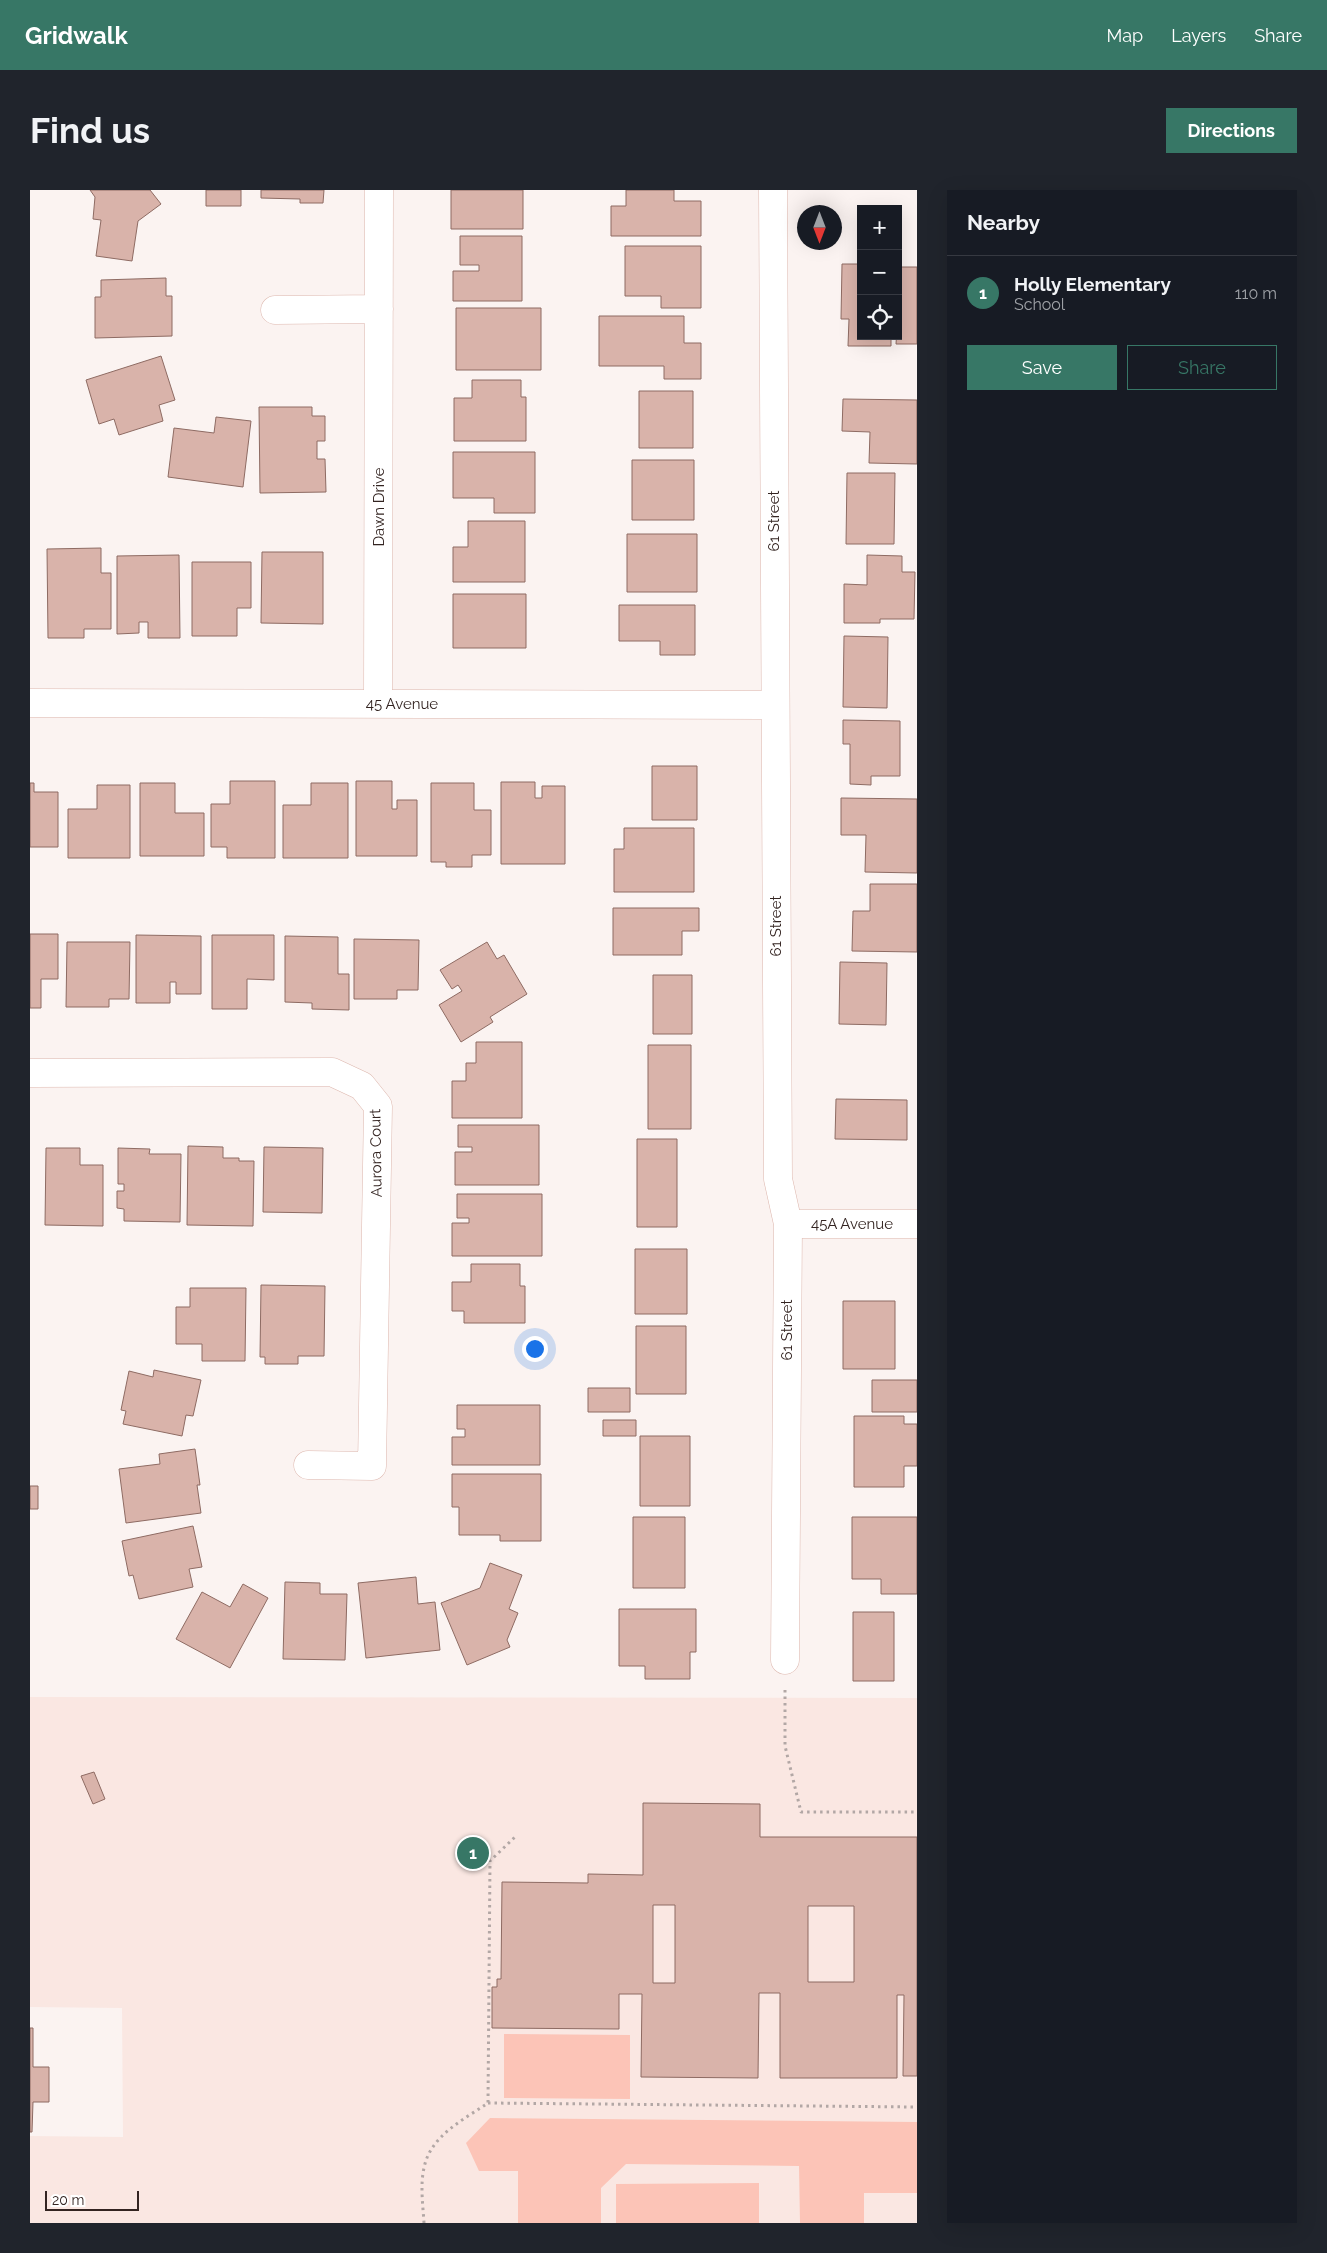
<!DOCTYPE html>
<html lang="en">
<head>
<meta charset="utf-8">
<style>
	:root { --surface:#171b24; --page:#20242c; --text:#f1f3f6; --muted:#9ea1a6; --line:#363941; --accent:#377766 }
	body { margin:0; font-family:Raleway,sans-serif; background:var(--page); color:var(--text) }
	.controls { position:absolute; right:15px; top:15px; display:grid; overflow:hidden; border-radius:0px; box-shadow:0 5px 20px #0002 }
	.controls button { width:45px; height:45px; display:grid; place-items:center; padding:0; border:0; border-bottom:1px solid var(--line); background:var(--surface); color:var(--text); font:25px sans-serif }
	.compass { position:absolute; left:767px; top:15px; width:45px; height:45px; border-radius:50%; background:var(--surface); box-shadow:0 5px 20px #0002; rotate:180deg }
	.scale { position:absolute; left:15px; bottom:12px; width:94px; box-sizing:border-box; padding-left:5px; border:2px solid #332421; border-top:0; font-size:14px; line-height:18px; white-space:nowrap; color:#332421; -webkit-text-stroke:4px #fff; paint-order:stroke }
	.you { position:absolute; left:504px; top:1158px; width:18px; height:18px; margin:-12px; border:4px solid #fff; border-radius:50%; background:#1a73e8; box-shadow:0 0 0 8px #1a73e833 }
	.badge { display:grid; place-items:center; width:32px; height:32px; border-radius:50%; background:var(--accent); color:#fff; font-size:16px; font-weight:700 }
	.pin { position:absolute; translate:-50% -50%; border:2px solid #fff; box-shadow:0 1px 5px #0006 }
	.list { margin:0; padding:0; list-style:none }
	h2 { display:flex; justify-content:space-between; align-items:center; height:65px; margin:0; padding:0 20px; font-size:21px }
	h2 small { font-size:16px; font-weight:400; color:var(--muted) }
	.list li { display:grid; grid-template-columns:32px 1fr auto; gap:15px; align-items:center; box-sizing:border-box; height:75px; padding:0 20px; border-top:1px solid var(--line) }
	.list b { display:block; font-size:19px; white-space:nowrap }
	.list p { margin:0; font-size:16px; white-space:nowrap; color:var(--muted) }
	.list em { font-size:16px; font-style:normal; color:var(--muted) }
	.actions { display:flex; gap:10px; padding:15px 20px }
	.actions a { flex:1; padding:11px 0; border:1px solid var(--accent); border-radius:0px; text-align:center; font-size:18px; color:var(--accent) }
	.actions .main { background:var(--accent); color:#fff }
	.icon { flex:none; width:28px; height:28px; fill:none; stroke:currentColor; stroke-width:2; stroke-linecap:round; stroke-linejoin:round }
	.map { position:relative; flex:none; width:887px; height:2033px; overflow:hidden; border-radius:0px }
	header { display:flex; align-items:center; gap:30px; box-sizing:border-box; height:70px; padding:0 25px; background:var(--accent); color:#fff }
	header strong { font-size:24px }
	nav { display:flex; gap:28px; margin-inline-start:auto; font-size:18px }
	.intro { display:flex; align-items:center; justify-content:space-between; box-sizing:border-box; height:120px; padding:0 30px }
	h1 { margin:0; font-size:35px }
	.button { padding:12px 22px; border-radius:0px; background:var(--accent); color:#fff; font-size:18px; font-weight:700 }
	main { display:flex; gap:30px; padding:0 30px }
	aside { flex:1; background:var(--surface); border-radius:0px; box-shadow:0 5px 20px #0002 }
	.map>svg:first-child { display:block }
</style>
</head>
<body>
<header>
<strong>Gridwalk</strong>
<nav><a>Map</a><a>Layers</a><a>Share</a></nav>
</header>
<div class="intro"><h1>Find us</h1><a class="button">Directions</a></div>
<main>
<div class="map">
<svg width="887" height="2033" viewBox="0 0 887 2033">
	<rect width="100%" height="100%" fill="#fbf3f1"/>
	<path fill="#fae7e2" d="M0 1507 887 1508V2033H0V1946L93 1947 92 1818 0 1817Z"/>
	<path fill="#fcc4b7" d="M474 1844 600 1845V1909L474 1908Z
		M460 1928 887 1932V2003H834V2033H770L769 1976 596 1974 571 1998V2033H488V1981H449L436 1953Z
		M729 1993V2033H586V1994Z"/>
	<path fill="#d9b3aa" stroke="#8e6b63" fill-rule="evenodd" d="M60 0H120L131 14 108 31 102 71 66 66 71 30 63 29 65 7Z
		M176 0H211V16H176Z
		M231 0H294L293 13H270V9L231 8Z
		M421 0H493V39H421Z
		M596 0H644V11H671V46H581V16H596Z
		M430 46H492V111H423V81H449V75H430Z
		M595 56H671V118H631V106H595Z
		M812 74H831V146H861V156H818L819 129H811Z
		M871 77H887V154H866Z
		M136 88V106H142V146L65 148V107H71V90Z
		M426 118H511V180H426Z
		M569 126H654V153H671V189H634V176H569Z
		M131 166 145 210 129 215 133 231 89 245 84 229 69 234 56 190Z
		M442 190H491V207H496V251H424V208H442Z
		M609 201H663V258H609Z
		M813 209 887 210V274L839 273 840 242 812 241Z
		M229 217H282V226H295V251H287V269H295L296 302 230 303Z
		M186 227 221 231 213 297 138 287 144 238 184 243Z
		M423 262H505V323H464V308H423Z
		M602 270H664V330H602Z
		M817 283H865L864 354H816Z
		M438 331H495V392H423V357H438Z
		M597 344H667V402H597Z
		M71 358V383H81V439H54V448H18L17 359Z
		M232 362H293V434L231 433Z
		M149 365 150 448H118V432H109V443L87 444V366Z
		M837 365 872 366V382H885L884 429H850V433H814V394L837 395Z
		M162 372H221V418H207V446H162Z
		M423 404H496V458H423Z
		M589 415H665V465H630V451H589Z
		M814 446 858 447 857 518 813 517Z
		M813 530 870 531V586H841V595L820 594V554H813Z
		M622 576H667V630H622Z
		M200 591H245V668H197V657H181V614H200Z
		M326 591H362V619H367V610H387V666H326Z
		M471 592H505V608H512V596H535V674H471Z
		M0 593H4V602H28V657H0Z
		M110 593H145V623H174V666H110Z
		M281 593H318V668H253V615H281Z
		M401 593H444V620H461V665H442V677H416V672H401Z
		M67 595H100V668H38V619H67Z
		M811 608 887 609V683L835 682 836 645H811Z
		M594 638H664V702H584V659H594Z
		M840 694H887V762L822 761 823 721H840Z
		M583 718H669V741H652V765H583Z
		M0 744H28V789H11V818H0Z
		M106 745 171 746V804H146V792H140V813H106Z
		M182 745H244V790L217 789V819H182Z
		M255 746 308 747V784H319V820L282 819V813L255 812Z
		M324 749 389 750 388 800H367V809H324Z
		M37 752H100L99 809H79V817H36Z
		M457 752 467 769 474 765 497 804 460 827 463 832 431 852 409 815 432 801 428 795 422 799 410 780Z
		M810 772 857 773 856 835 809 834Z
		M623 785H662V844H623Z
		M446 852H492V928H422V891H436V873H446Z
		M618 855H661V939H618Z
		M806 909 877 910V950L805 949Z
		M428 935H509V995H425V962H442V957H428Z
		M607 949H647V1037H607Z
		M158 956 193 957V968H209V971H224L223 1036 157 1035Z
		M234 957 293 958 292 1023 233 1022Z
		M16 958H50V975H73V1036L15 1035Z
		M88 958 120 959 119 964H151L150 1032 94 1031V1019L87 1018V1001H94V994H88Z
		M427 1004H512V1066H422V1033H439V1028H427Z
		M605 1059H657V1124H605Z
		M441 1074H490V1096H495V1133H434V1121H422V1092H441Z
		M231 1095 295 1096 294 1166H268V1174H235V1167H230Z
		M160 1098H216L215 1171H172V1154H146V1117H160Z
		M813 1111H865V1179H813Z
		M606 1136H656V1204H606Z
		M124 1180 171 1190 163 1226 156 1225 152 1246 93 1234 96 1221 91 1220 99 1181 123 1187Z
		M842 1190H887V1222H842Z
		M558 1198H600V1222H558Z
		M427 1215H510V1275H422V1247H435V1239H427Z
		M824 1226H874V1234H887V1276H874V1297H824Z
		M573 1230H606V1246H573Z
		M610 1246H660V1316H610Z
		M165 1259 170 1295H167L171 1323 96 1333 89 1279 130 1274 129 1264Z
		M422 1284H511V1351H470V1345H429V1317H422Z
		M0 1296H8V1319H0Z
		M603 1327H655V1398H603Z
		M822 1327H887V1404H851V1389H822Z
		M163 1336 172 1377 159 1379 163 1397 109 1409 103 1385 99 1386 92 1351Z
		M460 1373 492 1385 479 1419 488 1423 477 1450 480 1457 437 1475 411 1413 450 1398Z
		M386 1387 388 1414 405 1412 410 1460 336 1468 328 1393Z
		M255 1392 290 1393V1404H317L315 1470 253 1469Z
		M213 1394 238 1408 200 1478 146 1449 172 1402 200 1417Z
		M589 1419H666V1462H660V1489H615V1476H589Z
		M823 1422H864V1491H823Z
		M64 1582 75 1609 63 1614 51 1586Z
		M613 1613 730 1614V1647H887V1886H873L874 1805H867V1888H750V1803H729L728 1888 611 1887 612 1804H589V1839L462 1838V1797H467V1789H471L472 1692 558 1693V1684L613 1685ZM623 1715H645V1793H623ZM778 1716H824V1792H778Z
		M0 1838H3V1877H19V1912H3L2 1942H0Z"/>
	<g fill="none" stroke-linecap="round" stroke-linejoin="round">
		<defs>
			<path id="street" d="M743 0 748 989 758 1034 755 1470
				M245 120 349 119
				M0 513 745 515
				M348 514 349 0
				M0 883 302 882 332 896 348 916 342 1276 278 1275
				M758 1034H887"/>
		</defs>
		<use href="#street" stroke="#ddb7ae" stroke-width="29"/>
		<path stroke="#b2a7a5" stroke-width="3" stroke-dasharray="2.5 4" stroke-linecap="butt" d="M755 1500V1556L771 1622H887
			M458 1913 887 1917
			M394 2033C393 2016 390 1995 394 1978 400 1946 433 1930 458 1913L460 1671 485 1647"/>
		<use href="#street" stroke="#fff" stroke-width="28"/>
	</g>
	<g text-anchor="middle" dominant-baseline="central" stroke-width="4.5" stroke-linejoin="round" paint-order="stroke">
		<g font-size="15" fill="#332421" stroke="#fff">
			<text transform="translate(349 317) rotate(-90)">Dawn Drive</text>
			<text transform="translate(744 331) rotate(-90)">61 Street</text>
			<text x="372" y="514">45 Avenue</text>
			<text transform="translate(746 736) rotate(-90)">61 Street</text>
			<text transform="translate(346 963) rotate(-91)">Aurora Court</text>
			<text x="822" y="1034">45A Avenue</text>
			<text transform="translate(757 1140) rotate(-90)">61 Street</text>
		</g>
	</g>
</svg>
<div class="controls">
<button>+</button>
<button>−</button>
<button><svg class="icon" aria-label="locate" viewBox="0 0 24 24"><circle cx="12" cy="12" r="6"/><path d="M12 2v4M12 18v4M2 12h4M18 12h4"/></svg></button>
</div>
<svg class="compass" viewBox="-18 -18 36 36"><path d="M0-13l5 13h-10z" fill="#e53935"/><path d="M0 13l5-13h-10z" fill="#9ea1a6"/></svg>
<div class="scale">20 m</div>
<div class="you"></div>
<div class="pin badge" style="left:443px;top:1663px">1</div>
</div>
<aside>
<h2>Nearby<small></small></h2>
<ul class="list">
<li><span class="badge">1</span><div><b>Holly Elementary</b><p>School</p></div><em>110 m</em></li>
</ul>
<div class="actions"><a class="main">Save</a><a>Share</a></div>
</aside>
</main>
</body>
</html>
